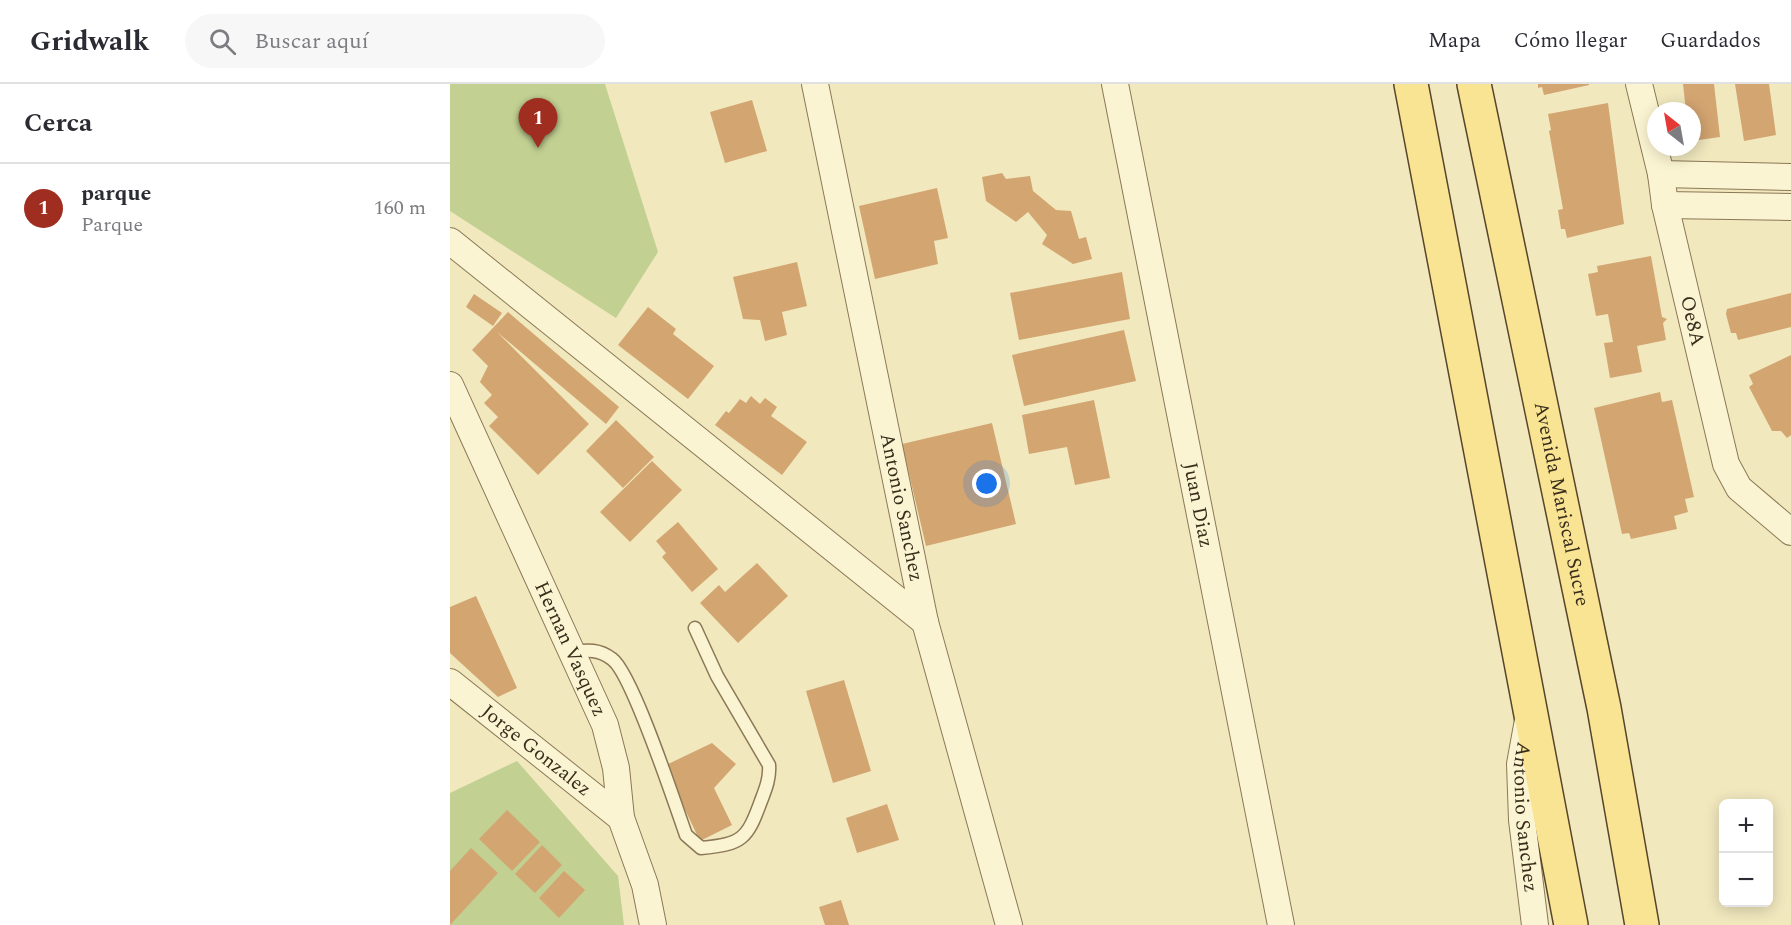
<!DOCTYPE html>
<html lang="es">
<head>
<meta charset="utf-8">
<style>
	:root { --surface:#fff; --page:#f7f7f7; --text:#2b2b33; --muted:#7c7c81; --line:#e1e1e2; --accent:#9f2e21 }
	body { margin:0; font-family:Spectral,serif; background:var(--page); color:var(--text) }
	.controls { position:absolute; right:18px; bottom:18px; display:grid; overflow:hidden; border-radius:9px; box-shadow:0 3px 15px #0003 }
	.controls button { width:54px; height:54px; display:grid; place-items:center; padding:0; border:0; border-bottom:2px solid var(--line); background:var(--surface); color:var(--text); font:30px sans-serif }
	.compass { position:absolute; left:1197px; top:18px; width:54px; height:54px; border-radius:50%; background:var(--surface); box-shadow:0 3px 15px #0003; rotate:329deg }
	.you { position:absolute; left:537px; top:400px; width:21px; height:21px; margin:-15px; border:4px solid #fff; border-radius:50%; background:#1a73e8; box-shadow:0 0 0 9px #1a73e833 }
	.badge { display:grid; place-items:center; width:39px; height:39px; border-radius:50%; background:var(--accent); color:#fff; font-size:20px; font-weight:700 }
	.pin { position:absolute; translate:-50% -50px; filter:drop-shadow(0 2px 3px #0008) }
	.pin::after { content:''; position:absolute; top:32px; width:21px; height:18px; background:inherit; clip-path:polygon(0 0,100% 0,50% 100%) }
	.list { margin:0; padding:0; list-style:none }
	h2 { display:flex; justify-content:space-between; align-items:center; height:78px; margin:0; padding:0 24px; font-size:26px }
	h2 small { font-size:20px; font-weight:400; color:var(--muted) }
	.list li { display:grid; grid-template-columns:39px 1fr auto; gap:18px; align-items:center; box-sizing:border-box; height:90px; padding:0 24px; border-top:2px solid var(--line) }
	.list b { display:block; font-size:22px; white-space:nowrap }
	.list p { margin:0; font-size:20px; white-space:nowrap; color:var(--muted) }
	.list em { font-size:20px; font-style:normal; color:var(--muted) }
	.icon { flex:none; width:33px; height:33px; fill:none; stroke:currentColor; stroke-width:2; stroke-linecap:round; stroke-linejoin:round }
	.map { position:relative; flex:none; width:1341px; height:841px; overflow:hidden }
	header { display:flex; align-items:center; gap:36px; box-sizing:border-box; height:84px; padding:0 30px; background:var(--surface); border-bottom:2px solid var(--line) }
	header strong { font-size:28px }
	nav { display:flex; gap:33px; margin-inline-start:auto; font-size:21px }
	.search { width:420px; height:54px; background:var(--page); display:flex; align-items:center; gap:15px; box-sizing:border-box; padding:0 21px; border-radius:33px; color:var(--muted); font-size:22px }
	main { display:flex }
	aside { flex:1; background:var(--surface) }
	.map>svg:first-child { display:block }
</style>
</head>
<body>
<header>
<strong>Gridwalk</strong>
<div class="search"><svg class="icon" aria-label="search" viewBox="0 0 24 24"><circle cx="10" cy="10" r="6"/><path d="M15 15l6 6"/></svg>Buscar aquí</div>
<nav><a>Mapa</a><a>Cómo llegar</a><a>Guardados</a></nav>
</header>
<main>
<aside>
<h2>Cerca<small></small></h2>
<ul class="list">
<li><span class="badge">1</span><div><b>parque</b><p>Parque</p></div><em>160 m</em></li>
</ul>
</aside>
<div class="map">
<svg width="1341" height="841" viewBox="0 0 1341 841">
	<rect width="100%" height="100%" fill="#f1e8be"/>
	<path fill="#c2d092" d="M0 0H155L208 168 166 234 0 127Z
		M67 677 168 792 174 841H0V709Z"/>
	<path fill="#d3a571" d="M1088 0H1139V1L1094 11 1092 3 1088 4Z
		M1233 0H1264L1270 53 1242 57V27H1236Z
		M1285 0H1319L1326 51 1294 57Z
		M302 16 317 67 275 79 260 28Z
		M1158 19 1174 140 1117 154 1115 145H1111L1108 126 1113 125 1099 47 1101 46 1098 30Z
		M552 89 556 95 580 92 583 107 606 126 621 127 629 155 636 153 642 175 623 180 592 160 597 151 578 128 566 138 536 117 532 93Z
		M487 104 498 154 484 157 488 180 425 195 409 122Z
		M1201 172 1212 233 1217 235 1213 239 1216 256 1187 262 1192 288 1160 294 1154 259 1163 258 1158 230 1146 232 1138 190 1148 188 1147 182Z
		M347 178 357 222 332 228 337 251 315 257 310 236 293 235 283 193Z
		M672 188 680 235 569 256 560 209Z
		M1341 209V243L1288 256 1286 249H1281L1276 230 1277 225Z
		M24 210 52 229 43 242 16 223Z
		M198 223 226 245 223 250 264 282 238 315 168 261Z
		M58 228 169 323 156 340 47 248 139 340 88 391 39 342 48 333 34 319 42 311 30 298 38 282 22 266Z
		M674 246 686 297 574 322 562 271Z
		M1341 271V351L1337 354 1331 347H1322L1299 303 1303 300 1299 291Z
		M1210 308 1212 318 1222 316 1244 413 1235 415 1238 428 1224 432 1227 445 1181 455 1179 449 1172 450 1144 324Z
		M301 312 310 320 315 314 327 323 321 332 357 358 332 391 265 341 276 327 279 329 290 315 296 319Z
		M644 316 660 394 625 401 617 363 579 370 572 331Z
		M166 336 204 373 173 404 136 367Z
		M542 339 566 440 476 462 452 360Z
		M202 377 232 406 180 458 150 428Z
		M228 438 268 485 242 508 212 473 216 469 206 457Z
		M307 479 338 512 288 559 250 519 269 501 275 508Z
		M26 512 67 604 48 613 0 569V523Z
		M394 596 421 687 383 699 356 607Z
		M262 659 286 680 264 704 282 741 250 757 214 682Z
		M437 720 449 756 407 769 396 734Z
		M57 726 90 758 62 787 29 755Z
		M92 761 112 781 85 809 65 790Z
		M21 764 48 789 0 841V787Z
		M114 787 135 806 109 834 89 814Z
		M391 816 399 841H375L369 823Z"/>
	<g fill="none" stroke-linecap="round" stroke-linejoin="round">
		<defs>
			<path id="service" d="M123 568C138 566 149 565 162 575 182 589 225 720 236 751L251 764C293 760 297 755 311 717 316 704 320 694 319 681L267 592 245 544"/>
			<g id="minor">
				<path id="s1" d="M365 0 475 538 559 841"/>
				<path id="s2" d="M665 0 831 841"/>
				<path id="s3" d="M1189 0 1211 90 1215 121 1276 380 1289 404 1341 448"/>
				<path d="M1211 90 1341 93"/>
				<path d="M1215 121 1341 123"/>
				<path d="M0 157 475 538"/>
				<path id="s4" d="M0 301 155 641 166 684 171 734 195 801 203 841"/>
				<path id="s5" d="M0 598 171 734"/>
				<path id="s6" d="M1078 636 1070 680 1072 736 1085 841"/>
			</g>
			<g id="primary">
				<path d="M961 0 1121 841"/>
				<path id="s7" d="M1024 0 1154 624 1192 841"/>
			</g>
		</defs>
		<use href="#service" stroke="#8b7856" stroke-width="15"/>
		<use href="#minor" stroke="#8b7856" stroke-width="28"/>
		<use href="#primary" stroke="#58452a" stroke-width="36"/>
		<use href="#service" stroke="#fbf4d2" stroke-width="12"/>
		<use href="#minor" stroke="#fbf4d2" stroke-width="26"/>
		<use href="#primary" stroke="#f8e493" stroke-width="33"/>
	</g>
	<g text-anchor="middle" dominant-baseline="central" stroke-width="4.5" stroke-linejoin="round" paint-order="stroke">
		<g font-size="20" fill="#392d1b" stroke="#f8f1cf">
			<text stroke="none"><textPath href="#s3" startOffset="243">Oe8A</textPath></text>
			<text stroke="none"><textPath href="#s2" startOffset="429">Juan Diaz</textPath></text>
			<text stroke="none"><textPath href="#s7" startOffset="429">Avenida Mariscal Sucre</textPath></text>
			<text stroke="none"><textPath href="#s1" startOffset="432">Antonio Sanchez</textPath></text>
			<text stroke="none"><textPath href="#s4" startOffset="290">Hernan Vasquez</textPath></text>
			<text stroke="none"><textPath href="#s5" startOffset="110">Jorge Gonzalez</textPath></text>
			<text stroke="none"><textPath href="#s6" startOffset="98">Antonio Sanchez</textPath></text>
		</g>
	</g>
</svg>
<div class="controls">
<button>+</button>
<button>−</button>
</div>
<svg class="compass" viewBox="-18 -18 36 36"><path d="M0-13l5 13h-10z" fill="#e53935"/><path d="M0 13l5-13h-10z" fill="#7c7c81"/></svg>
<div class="you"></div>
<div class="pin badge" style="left:88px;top:64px">1</div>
</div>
</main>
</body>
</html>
